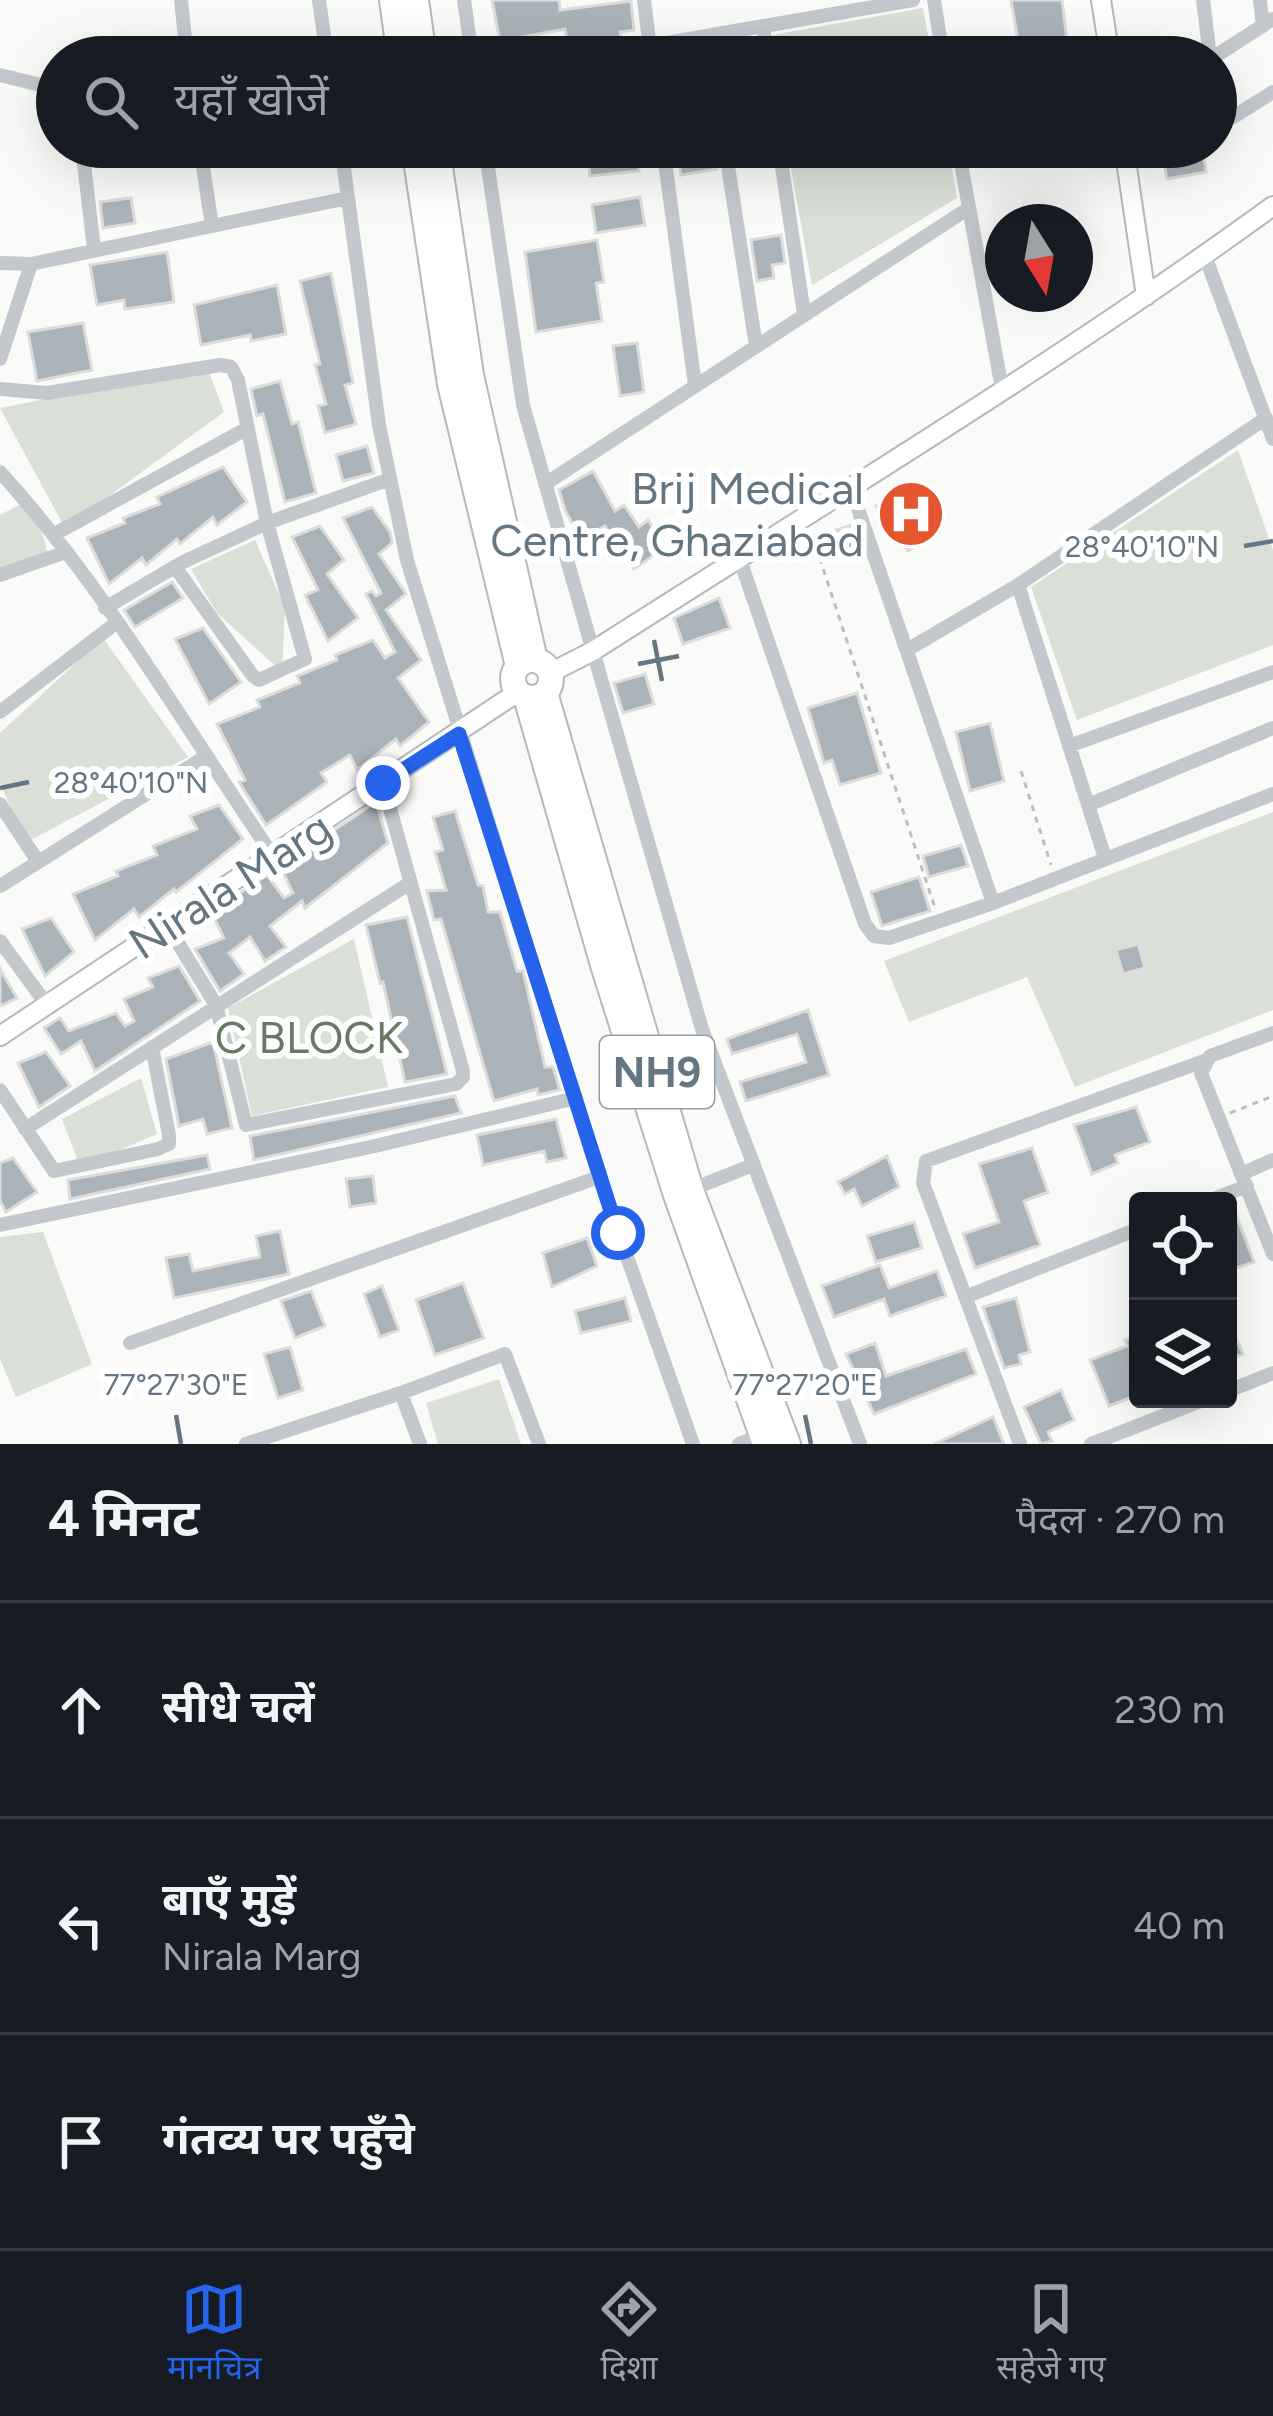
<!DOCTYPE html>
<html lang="hi">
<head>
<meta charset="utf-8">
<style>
	:root { --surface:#171b24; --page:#20242c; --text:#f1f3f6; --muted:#9ea1a6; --line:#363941; --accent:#2563eb }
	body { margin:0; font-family:Figtree,"Noto Sans Devanagari",sans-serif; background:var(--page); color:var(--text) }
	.controls { position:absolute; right:36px; bottom:36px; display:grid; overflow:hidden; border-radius:12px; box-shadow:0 12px 48px #0002 }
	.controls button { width:108px; height:108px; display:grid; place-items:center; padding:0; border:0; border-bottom:3px solid var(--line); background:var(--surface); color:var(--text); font:60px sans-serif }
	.compass { position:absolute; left:985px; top:204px; width:108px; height:108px; border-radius:50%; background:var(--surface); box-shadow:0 12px 48px #0002; rotate:169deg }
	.stop { position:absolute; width:36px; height:36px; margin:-27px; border:9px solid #2563eb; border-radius:50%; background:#fff }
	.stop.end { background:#2563eb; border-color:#fff; box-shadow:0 3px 12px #0008 }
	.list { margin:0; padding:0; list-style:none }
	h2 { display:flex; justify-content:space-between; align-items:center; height:156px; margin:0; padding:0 48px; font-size:51px }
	h2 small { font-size:39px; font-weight:400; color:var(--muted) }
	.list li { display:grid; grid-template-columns:78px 1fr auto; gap:36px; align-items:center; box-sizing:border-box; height:216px; padding:0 48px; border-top:3px solid var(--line) }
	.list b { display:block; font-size:45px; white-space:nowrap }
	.list p { margin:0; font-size:39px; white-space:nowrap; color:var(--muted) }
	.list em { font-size:39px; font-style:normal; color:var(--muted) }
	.icon { flex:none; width:66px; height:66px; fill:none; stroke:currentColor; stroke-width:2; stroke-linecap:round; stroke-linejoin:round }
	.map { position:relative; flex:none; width:1273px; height:1444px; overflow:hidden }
	.search { position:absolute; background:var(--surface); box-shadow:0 12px 48px #0002; left:36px; right:36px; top:36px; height:132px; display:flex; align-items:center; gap:30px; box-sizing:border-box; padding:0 42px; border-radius:66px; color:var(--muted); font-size:45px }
	.sheet { height:804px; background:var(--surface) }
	nav { display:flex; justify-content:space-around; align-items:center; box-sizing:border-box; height:168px; border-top:3px solid var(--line); background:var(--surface); font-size:33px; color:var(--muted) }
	nav a { display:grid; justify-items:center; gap:6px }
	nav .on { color:var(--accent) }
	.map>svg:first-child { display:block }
</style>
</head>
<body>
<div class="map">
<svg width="1273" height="1444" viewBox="0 0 1273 1444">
	<rect width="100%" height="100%" fill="#fafaf8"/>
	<path fill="#dadfd7" d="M923 8 932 57H771L767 36Z
		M787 147H948L957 198 812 285Z
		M207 367 224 412 65 528 0 408Z
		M1238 450 1273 550V645L1077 720 1031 587Z
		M32 498 48 554 0 574V515Z
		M255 540 285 608 282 672 217 613 191 569Z
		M103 638 188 757 25 843 0 783V733Z
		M1273 812V1010L1075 1087 1027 977 909 1022 884 961Z
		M354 939 388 1087 252 1116 228 1008Z
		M141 1078 157 1134 80 1167 62 1119Z
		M43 1232 92 1364 16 1397 0 1359V1237Z
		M499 1379 521 1444H438L426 1403Z"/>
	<path fill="#aab3b9" stroke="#dcdcda" stroke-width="3" d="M492 0H559L560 10 631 1 634 30 620 32 624 57H570L565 29 500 41Z
		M1011 0H1062L1069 57H1021Z
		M753 40 756 57H723L721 45Z
		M636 147 639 171 590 176 587 149Z
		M677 147H714L717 169 681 175Z
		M1180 147H1202L1206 172 1167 179 1162 151Z
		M640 197 645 225 596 233 592 205Z
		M131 198 135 223 103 228 100 202Z
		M781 235 785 263 772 265 774 278 757 281 751 240Z
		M597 240 604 282 596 283 602 321 536 332 525 252Z
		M167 252 174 302 125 309 124 300 97 305 90 265Z
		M331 273 353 383 345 385 356 424 325 433 318 406 326 404 315 365 320 364 300 281Z
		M277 285 286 334 251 341 250 335 201 345 194 305Z
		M83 323 92 370 37 381 28 332Z
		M637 343 644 392 620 396 613 346Z
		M280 381 292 424 298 422 316 493 285 502 263 414 257 416 251 389Z
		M367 446 374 473 343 481 336 455Z
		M223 467 247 502 217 525 213 517 180 544 177 539 146 565 142 558 109 584 87 538 125 523 123 518 160 504 157 497Z
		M593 471 615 511 624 505 639 527 648 520 657 534 651 539 660 551 634 569 605 526 581 539 565 510 559 490Z
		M909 483 941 528 908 551 876 506Z
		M372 507 390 532 392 543 379 554 406 594 386 610 421 660 398 678 429 722 400 746 396 739 357 770 350 755 321 773 327 782 266 825 239 782 245 780 217 724 260 707 257 700 300 683 297 676 337 660 335 655 373 640 385 658 395 652 366 594 372 591 376 596 381 593 343 518Z
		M852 525 860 548 825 559 818 536Z
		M320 526 344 560 327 574 358 618 328 641 305 595 318 590 292 537Z
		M172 582 183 598 135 627 124 610Z
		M719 598 730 628 683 644 674 618Z
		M203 628 241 682 209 704 175 639Z
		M645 674 654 704 623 713 614 683Z
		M857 693 881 773 840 785 832 760 824 763 808 708Z
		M990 723 1004 781 970 791 956 732Z
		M376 802 388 843 305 908 302 901 270 926 286 947 265 961 250 937 229 953 244 974 220 991 195 949 224 938 211 912 267 875 284 898 293 893 281 868 284 864 321 846 318 841Z
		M219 805 243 839 176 892 174 889 139 917 134 909 95 940 73 894 118 876 116 871 157 855 153 846 197 829 190 816Z
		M455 811 478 885 483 886 488 912H500L517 971H523L545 1067H553L560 1090 538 1095 537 1089 494 1101 441 919 434 920 427 891 446 890 435 852 443 850 433 817Z
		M961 845 968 866 929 877 923 856Z
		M919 877 930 911 882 926 871 892Z
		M407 917 447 1074 405 1082 383 982 380 983 366 925Z
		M51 918 74 952 45 976 22 929Z
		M1138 944 1145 968 1123 974 1116 950Z
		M179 966 200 1001 95 1071 81 1041 61 1054 44 1028 60 1018 69 1031 116 1013 125 1026 134 1021 124 999 153 987 148 978Z
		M0 969 17 998 0 1006Z
		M808 1010 829 1075 746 1101 740 1082 806 1062 797 1034 732 1054 727 1039Z
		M213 1042 232 1128 207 1134 203 1119 179 1126 166 1059Z
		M46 1052 70 1086 39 1107 18 1063Z
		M455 1096 461 1113 254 1160 250 1136Z
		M1136 1107 1150 1142 1115 1155 1118 1163 1092 1174 1074 1125Z
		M556 1119 566 1158 547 1162 544 1151 483 1165 477 1135Z
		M1032 1148 1048 1192 1024 1201 1040 1245 975 1268 963 1234 999 1222 979 1164Z
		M207 1155 210 1169 70 1199 68 1180Z
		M887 1156 899 1187 862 1206 854 1189 845 1194 838 1182Z
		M13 1158 37 1192 6 1212 0 1201V1163Z
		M373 1176 376 1203 350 1207 346 1179Z
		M1232 1204 1254 1262 1228 1271V1205Z
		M914 1222 922 1248 876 1262 867 1236Z
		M280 1231 289 1274 174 1298 166 1258 189 1254 193 1271 260 1257 256 1236Z
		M587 1238 597 1266 552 1287 543 1253Z
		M880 1265 889 1288 937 1271 946 1296 890 1316 884 1299 834 1317 822 1286Z
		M463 1283 484 1338 435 1355 416 1300Z
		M382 1286 399 1330 380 1337 364 1294Z
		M311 1291 325 1326 295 1338 281 1301Z
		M625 1298 631 1321 581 1333 575 1311Z
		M1016 1298 1030 1352 1019 1355 1021 1364 1004 1368 983 1307Z
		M1228 1320 1243 1354 1228 1360Z
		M1138 1335V1395L1109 1406 1090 1360 1127 1346 1125 1340Z
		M875 1343 886 1376 966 1349 976 1374 874 1414 846 1354Z
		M290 1347 303 1390 278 1398 264 1354Z
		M1061 1390 1074 1420 1048 1432 1052 1441 1041 1444 1024 1407Z
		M993 1417 1004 1444H934Z"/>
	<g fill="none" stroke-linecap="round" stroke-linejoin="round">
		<defs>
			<path id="secondary" d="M1101 0 1110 57
				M1124 147 1146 296
				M550 673 593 651C821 505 1054 365 1273 206
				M0 1036 518 692"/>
			<path id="highway" d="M392 0 400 57
				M416 0 424 57
				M414 147 450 384 518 666
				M437 147 471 375 535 660
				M513 679a19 19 0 1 1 38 0a19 19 0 1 1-38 0Z
				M545 693 691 1190 788 1444
				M526 697 603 965 676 1195 765 1444"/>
		</defs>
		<use href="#secondary" stroke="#b3babf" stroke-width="22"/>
		<use href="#highway" stroke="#b4b9bd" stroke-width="28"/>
		<path stroke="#bbbfc2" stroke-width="3" stroke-dasharray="6 6" stroke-linecap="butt" d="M812 535 935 908
			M1021 771 1051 865
			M1230 1113 1273 1096"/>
		<path stroke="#c3c8cc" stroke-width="14" d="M181 0 187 57
			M319 0 327 57
			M464 0 472 57
			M644 0 651 57
			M934 0 943 57
			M1203 0 1210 57
			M1260 0 1263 26
			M763 26 767 57
			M708 36 712 57
			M649 46 913 0
			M1214 57 1273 19
			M0 75 57 89
			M1233 117 1273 92
			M82 147 94 249
			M341 147 379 425 407 560 599 1177 693 1444
			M485 147 523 405 593 651 702 1029 860 1444
			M663 147 695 385
			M725 147 756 346
			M779 147 804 314
			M958 147 1002 389
			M212 226 348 198
			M1205 256 1273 439
			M0 263 31 264 212 226 200 147
			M0 359 31 264
			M0 389 47 393 220 365 231 367 238 380 267 523 305 659 259 680 253 676 175 567
			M0 472C105 587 185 727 273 856
			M545 484 969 208
			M851 488 993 903
			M53 535 248 428
			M739 557 865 924 874 936 889 938 993 903 1273 794
			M0 575 66 552
			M1018 585 1105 858
			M105 608 183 562 267 523 390 479
			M907 650 1018 585 1266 418
			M0 712 116 623
			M1069 746 1273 672
			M0 804 37 860
			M1088 805 1273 728
			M0 886 205 757
			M167 925 216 1005 246 1125 456 1084 463 1077V1071L383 783
			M0 941 47 1005
			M1273 1033 1210 1056 1201 1073 1273 1254
			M0 1090 54 1171 158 1149 169 1144V1135L152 1047
			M25 1129 410 883
			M1241 1174 1273 1160
			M685 1192 753 1165
			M1208 1201 1247 1186
			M0 1225 375 1146 576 1098
			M965 1297 1138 1229
			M130 1343 599 1177
			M1228 1391 1273 1373
			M401 1393 420 1444
			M246 1444 401 1393 505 1354 539 1444
			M739 1444 762 1435
			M1020 1444 923 1183 926 1161 1204 1061
			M1091 1444 1206 1399"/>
		<use href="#secondary" stroke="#fff" stroke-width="18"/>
		<use href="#highway" stroke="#fff" stroke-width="24"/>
	</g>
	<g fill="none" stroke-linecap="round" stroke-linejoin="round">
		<path stroke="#2563eb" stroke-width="15" d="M383 783 459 734 618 1233"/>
	</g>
	<path fill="none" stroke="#657683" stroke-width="4.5" d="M1244 546 1273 541M654 640 662 681M638 664 679 656M0 788 29 782M176 1415 181 1444M805 1415 811 1444"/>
	<defs>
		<symbol id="hospital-disc" viewBox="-11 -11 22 22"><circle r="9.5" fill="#e4572e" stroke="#fff"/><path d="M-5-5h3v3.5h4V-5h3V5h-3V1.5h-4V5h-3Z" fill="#fff"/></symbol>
	</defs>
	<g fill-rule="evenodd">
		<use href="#hospital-disc" x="873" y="476" width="76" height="76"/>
	</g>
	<g text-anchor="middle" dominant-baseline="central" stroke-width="12" stroke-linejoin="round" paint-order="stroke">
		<rect fill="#fff" stroke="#939fa8" stroke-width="3" x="600" y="1036" width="114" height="72" rx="9"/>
		<g font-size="42" font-weight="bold" fill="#657683">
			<text x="657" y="1072">NH9</text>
		</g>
		<g font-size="45" fill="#657683" stroke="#fff" text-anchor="end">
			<text x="864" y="488">Brij Medical<tspan x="864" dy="52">Centre, Ghaziabad</tspan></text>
		</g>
		<g font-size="45" fill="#657683" stroke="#fff">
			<text transform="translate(230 885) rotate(-33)">Nirala Marg</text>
		</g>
		<g font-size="45" fill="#687a64" stroke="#fff">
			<text x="309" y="1037">C BLOCK</text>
		</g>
	</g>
	<g font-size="30" text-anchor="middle" fill="#657683" stroke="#fff" stroke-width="12" stroke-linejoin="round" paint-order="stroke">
		<text x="1142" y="557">28°40'10"N</text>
		<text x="131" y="793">28°40'10"N</text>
		<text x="176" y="1395">77°27'30"E</text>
		<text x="805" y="1395">77°27'20"E</text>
	</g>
</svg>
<div class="controls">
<button><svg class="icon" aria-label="locate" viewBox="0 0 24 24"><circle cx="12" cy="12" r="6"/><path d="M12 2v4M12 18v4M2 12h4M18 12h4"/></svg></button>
<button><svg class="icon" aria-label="layers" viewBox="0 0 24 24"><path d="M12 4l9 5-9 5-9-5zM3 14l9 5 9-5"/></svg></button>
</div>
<svg class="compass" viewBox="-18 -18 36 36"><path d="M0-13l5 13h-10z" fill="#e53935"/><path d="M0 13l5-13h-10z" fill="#9ea1a6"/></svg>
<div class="stop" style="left:618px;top:1233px"></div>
<div class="stop end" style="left:383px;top:783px"></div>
<div class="search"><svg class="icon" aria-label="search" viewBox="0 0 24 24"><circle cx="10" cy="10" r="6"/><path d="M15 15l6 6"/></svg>यहाँ खोजें</div>
</div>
<section class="sheet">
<h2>4 मिनट<small>पैदल · 270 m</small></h2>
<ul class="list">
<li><svg class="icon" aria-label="ahead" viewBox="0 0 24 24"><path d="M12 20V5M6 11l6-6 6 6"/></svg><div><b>सीधे चलें</b></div><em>230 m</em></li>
<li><svg class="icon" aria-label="left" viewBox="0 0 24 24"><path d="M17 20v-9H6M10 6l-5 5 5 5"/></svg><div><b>बाएँ मुड़ें</b><p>Nirala Marg</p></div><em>40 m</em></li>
<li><svg class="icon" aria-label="arrive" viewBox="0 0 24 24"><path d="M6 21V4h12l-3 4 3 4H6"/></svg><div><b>गंतव्य पर पहुँचे</b></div></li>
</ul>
</section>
<nav>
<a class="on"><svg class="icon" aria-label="map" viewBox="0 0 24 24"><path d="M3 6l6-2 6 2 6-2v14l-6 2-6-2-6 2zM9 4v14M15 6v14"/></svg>मानचित्र</a>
<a><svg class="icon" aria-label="directions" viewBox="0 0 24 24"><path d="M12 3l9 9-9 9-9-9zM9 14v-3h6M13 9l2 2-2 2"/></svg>दिशा</a>
<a><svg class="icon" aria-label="saved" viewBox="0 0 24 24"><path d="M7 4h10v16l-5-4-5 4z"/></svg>सहेजे गए</a>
</nav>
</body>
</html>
